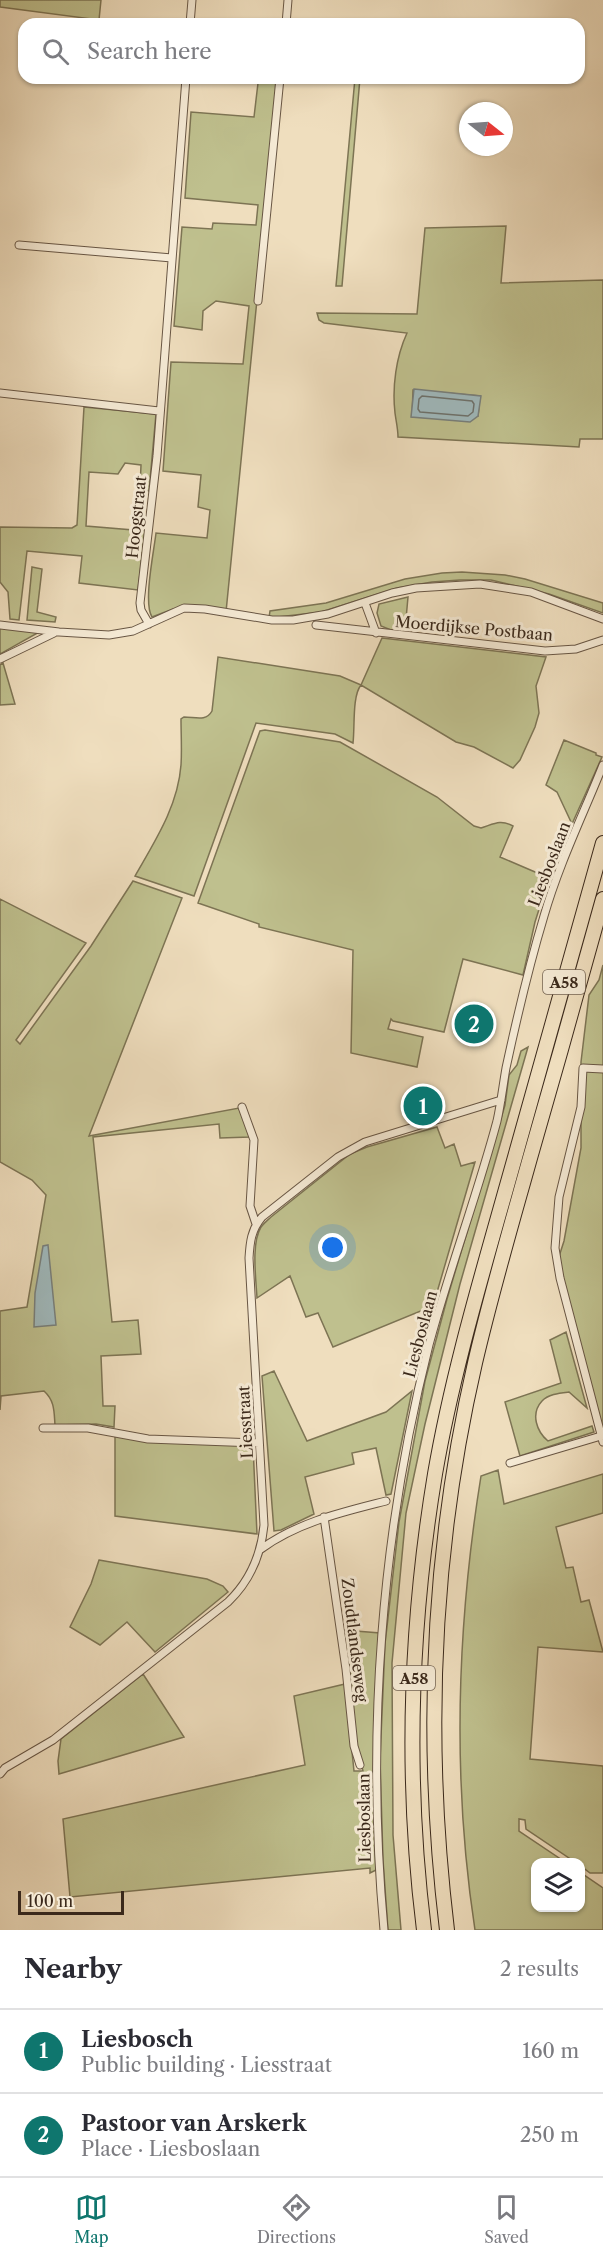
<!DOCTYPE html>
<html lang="en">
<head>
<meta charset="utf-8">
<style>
	:root { --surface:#fff; --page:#f7f7f7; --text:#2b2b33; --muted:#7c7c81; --line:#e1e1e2; --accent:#0f766e }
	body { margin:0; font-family:"Libre Caslon Text",serif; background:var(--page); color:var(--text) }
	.controls { position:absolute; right:18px; bottom:18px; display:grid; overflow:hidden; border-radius:12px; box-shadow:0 2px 4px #0004 }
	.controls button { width:54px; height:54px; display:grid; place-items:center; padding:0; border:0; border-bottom:2px solid var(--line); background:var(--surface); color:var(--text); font:30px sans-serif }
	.compass { position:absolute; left:459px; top:102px; width:54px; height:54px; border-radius:50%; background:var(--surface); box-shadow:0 2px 4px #0004; rotate:107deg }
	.scale { position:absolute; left:18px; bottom:15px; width:106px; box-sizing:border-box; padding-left:6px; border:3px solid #3b291b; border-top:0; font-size:16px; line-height:21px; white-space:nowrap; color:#3b291b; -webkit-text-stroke:4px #f5ead5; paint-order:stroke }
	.you { position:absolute; left:333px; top:1248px; width:21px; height:21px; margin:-15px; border:4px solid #fff; border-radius:50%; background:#1a73e8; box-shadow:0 0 0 9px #1a73e833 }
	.badge { display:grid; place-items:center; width:39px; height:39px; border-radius:50%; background:var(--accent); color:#fff; font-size:20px; font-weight:700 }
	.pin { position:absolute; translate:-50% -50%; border:3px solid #fff; box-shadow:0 2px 6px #0006 }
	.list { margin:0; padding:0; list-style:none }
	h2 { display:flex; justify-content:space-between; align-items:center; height:78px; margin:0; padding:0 24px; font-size:26px }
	h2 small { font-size:20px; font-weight:400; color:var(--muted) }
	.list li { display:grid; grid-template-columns:39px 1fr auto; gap:18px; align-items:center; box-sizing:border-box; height:84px; padding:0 24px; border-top:2px solid var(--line) }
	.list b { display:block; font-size:22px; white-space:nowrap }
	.list p { margin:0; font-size:20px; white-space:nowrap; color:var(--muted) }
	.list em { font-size:20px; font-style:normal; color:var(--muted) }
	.icon { flex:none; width:33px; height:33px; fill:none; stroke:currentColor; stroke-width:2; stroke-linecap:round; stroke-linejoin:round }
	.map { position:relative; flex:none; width:603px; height:1930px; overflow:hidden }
	.search { position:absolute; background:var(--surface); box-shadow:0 2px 4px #0004; left:18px; right:18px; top:18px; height:66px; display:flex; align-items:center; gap:15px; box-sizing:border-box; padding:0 21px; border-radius:18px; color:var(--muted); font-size:22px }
	.sheet { height:246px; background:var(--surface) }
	nav { display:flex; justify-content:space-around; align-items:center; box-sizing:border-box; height:84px; border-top:2px solid var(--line); background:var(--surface); font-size:16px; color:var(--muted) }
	nav a { display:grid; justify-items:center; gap:3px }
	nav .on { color:var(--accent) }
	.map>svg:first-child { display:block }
</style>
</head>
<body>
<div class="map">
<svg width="603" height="1930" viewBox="0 0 603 1930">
	<rect width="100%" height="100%" fill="#efdebe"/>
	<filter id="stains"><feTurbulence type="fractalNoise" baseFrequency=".00333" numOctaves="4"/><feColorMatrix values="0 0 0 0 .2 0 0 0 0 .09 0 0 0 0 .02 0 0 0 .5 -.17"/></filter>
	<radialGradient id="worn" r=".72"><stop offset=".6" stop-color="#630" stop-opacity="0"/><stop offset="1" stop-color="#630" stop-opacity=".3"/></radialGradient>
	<path fill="#bfc08e" stroke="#7d7454" stroke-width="1.5" fill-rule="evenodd" d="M0 0H101L99 20 0 7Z
		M193 78H279L226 612 173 609 152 617C143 603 154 551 156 533L207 538 210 510 198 507 201 475 163 471 171 362 243 364 249 306 216 301 203 311 202 330 174 326 182 227 212 229 213 223 256 225 258 205 185 198 191 112 254 117 258 83Z
		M355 78H360L342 286H336Z
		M506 226 501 283 603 280V439H580L579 447 398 437C398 429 396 421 395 413 392 387 396 357 407 333L324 323 319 320 317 313 417 314 425 228ZM413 390 480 396 478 416 412 417Z
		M84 407 156 414 149 491 140 489 141 465 125 463 118 474 89 472 86 526 145 531 138 590 79 583 82 556 27 551 19 620 10 619 8 592 0 582V527L72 528 77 525Z
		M32 567 42 569 37 612 56 617 55 622 27 620Z
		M462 572 505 575 525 579 603 603V613L549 594 491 580H460L432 582 397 588 321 612 269 618 270 611 326 603 405 579 442 573Z
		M408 597 405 630H391L381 626 377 613 379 604Z
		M0 628 41 631 0 654Z
		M382 638 546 657 536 686 539 713 535 727 520 760 513 768 474 747 456 742 361 685C352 696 355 727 353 743L335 734 256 723 194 896 135 876C155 841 178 806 181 765 182 750 181 734 181 719L184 717C195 717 206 722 212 711L218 657 340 676 361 685Z
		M3 663 15 704 0 705V665Z
		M265 730 340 742 437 797 474 826 481 828C494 824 500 819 513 826L500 857 549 878 535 922 523 975 463 959 444 1032 393 1021 391 1019 388 1029 423 1037 417 1067 351 1053 353 950 259 927V924L198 903 256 742 260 731Z
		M564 740 596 753V755L602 757 572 824 557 792 546 785Z
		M133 881 182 898 89 1136 239 1108 250 1137 220 1138 219 1124 93 1137 112 1322 138 1320 141 1354 101 1356 103 1406H115L114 1427 96 1424 55 1425C54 1412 55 1401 44 1391L1 1396 0 1410V1311L27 1307 46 1195 32 1180 0 1162V899L86 943 16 1040 20 1044 91 946Z
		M603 965V1433L555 1269 564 1241 581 1148V1062L589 995 599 980Z
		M528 1047 460 1284 425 1424 406 1513 392 1663 393 1835 401 1930H388L383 1860 380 1760 385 1644 399 1522 425 1381 447 1299 505 1105 509 1075 517 1065 521 1051Z
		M437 1127 445 1148 454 1144 461 1166 475 1162 433 1306 333 1347 318 1313 306 1317 290 1276 257 1298C256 1279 251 1243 261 1227 264 1223 268 1220 271 1217L350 1154 367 1147Z
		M566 1332 587 1408 569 1392C560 1393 548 1394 542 1401 530 1414 537 1432 548 1441L592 1426 594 1432 520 1456 505 1402 561 1383 550 1340Z
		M274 1371 307 1441 386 1412 412 1391 391 1494 386 1495 376 1448 352 1453 354 1464 305 1477 314 1514 281 1530 274 1531 262 1376Z
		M115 1433 253 1446 257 1534 115 1516Z
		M498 1470 504 1504 603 1474V1513L556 1527 566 1568 573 1567 581 1602 589 1600 603 1652 538 1647 530 1759 603 1766V1873H590L581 1866 580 1862H575L526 1829 525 1820 519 1819V1831L565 1862H536V1908H580L581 1873 603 1888V1930H475C452 1780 457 1625 481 1476Z
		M99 1560 207 1579 223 1586 228 1592 155 1652 127 1622 100 1645 70 1627 91 1584Z
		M343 1630 380 1633 374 1771 376 1870 370 1873V1868L70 1897 63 1819 305 1765 294 1696 345 1684 354 1771H363L356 1743Z
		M143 1674 184 1737 59 1774 58 1761 61 1739Z"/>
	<path fill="#9fb9bd" stroke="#777f7c" stroke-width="1.5" d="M414 389 481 396 478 416 470 422 411 417Z
		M48 1245 56 1325 34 1327 35 1293 43 1246Z"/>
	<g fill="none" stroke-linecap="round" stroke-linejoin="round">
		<path stroke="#6d716c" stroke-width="1.5" d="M422 396 472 401 474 404 473 412 468 416 420 412 418 409 419 399Z"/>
		<defs>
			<path id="street" d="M190 24 192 0
				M286 24 288 0
				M19 245 172 258
				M258 301 280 78
				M0 393 159 411
				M365 603 376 633
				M149 624 141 610 140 603 157 456 186 78
				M0 625 59 632 109 635 133 631 184 608 205 609 272 620H293L328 614 392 593 416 588 480 584 531 592 603 619
				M316 625 545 651 576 649 603 640
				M0 659 54 633
				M603 1069 583 1068 581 1107 559 1197 555 1248 560 1278 603 1442
				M242 1107 254 1140 250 1206 256 1224
				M43 1428H88L148 1439 259 1443
				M510 1463 601 1436
				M324 1517 346 1669 354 1746 360 1765
				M261 1549C298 1522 343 1512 386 1501
				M0 1774 5 1768 53 1740 228 1602C250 1581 261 1556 264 1525L249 1258C250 1242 251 1230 262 1217L338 1157 365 1142 501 1100
				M384 1930C366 1735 381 1535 429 1345 449 1270 477 1196 497 1121 501 1103 503 1085 506 1068 517 1017 529 966 544 916 559 864 583 815 603 765"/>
			<path id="highway" d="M424 1930C405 1778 410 1625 435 1474 452 1375 481 1278 508 1182 540 1069 571 956 603 843
				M447 1930C424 1740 432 1549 475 1363 491 1294 511 1226 530 1158 555 1072 579 985 603 899"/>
		</defs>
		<use href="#street" stroke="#685644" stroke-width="9"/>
		<use href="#highway" stroke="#3b291b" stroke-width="16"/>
		<use href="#street" stroke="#f5ead5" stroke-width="7"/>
		<use href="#highway" stroke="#efdebe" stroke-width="14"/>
	</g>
	<g text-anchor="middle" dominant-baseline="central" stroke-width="6" stroke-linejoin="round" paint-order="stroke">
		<g fill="#f5ead5" stroke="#736353" stroke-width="1.5">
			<rect x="543" y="970" width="42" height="24" rx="4.5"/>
			<rect x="393" y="1666" width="42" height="24" rx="4.5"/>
		</g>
		<g font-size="15" font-weight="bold" fill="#3b291b">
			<text x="564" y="982">A58</text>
			<text x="414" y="1678">A58</text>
		</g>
		<g font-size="16" fill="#3b291b" stroke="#f5ead5">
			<text transform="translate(136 517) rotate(-84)">Hoogstraat</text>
			<text transform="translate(474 628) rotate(5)">Moerdijkse Postbaan</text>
			<text transform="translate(549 864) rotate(-69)">Liesboslaan</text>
			<text transform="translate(420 1334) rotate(-75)">Liesboslaan</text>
			<text transform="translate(245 1422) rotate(-93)">Liesstraat</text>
			<text transform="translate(355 1640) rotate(83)">Zoudtlandseweg</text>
			<text transform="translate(364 1818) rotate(-91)">Liesboslaan</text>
		</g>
	</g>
	<rect width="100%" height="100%" filter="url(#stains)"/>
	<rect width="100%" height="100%" fill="url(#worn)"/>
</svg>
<div class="controls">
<button><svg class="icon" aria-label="layers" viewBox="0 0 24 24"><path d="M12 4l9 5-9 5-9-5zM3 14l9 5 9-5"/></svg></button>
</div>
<svg class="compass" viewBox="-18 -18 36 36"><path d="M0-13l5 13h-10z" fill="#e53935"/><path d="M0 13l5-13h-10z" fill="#7c7c81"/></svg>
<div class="scale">100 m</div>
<div class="you"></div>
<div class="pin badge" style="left:423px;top:1106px">1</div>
<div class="pin badge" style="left:474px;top:1024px">2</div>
<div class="search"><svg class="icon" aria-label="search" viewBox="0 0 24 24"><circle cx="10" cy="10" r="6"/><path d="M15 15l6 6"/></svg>Search here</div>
</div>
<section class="sheet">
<h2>Nearby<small>2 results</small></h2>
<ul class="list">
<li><span class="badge">1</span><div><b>Liesbosch</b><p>Public building · Liesstraat</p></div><em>160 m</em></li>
<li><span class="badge">2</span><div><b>Pastoor van Arskerk</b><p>Place · Liesboslaan</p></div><em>250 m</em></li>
</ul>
</section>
<nav>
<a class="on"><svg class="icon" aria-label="map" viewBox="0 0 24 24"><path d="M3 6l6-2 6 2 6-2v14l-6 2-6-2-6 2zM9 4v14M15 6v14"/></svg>Map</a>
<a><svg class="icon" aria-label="directions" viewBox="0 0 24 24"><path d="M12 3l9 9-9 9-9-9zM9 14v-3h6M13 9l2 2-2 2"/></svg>Directions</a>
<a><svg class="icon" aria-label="saved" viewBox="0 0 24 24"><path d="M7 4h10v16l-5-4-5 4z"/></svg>Saved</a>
</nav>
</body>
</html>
